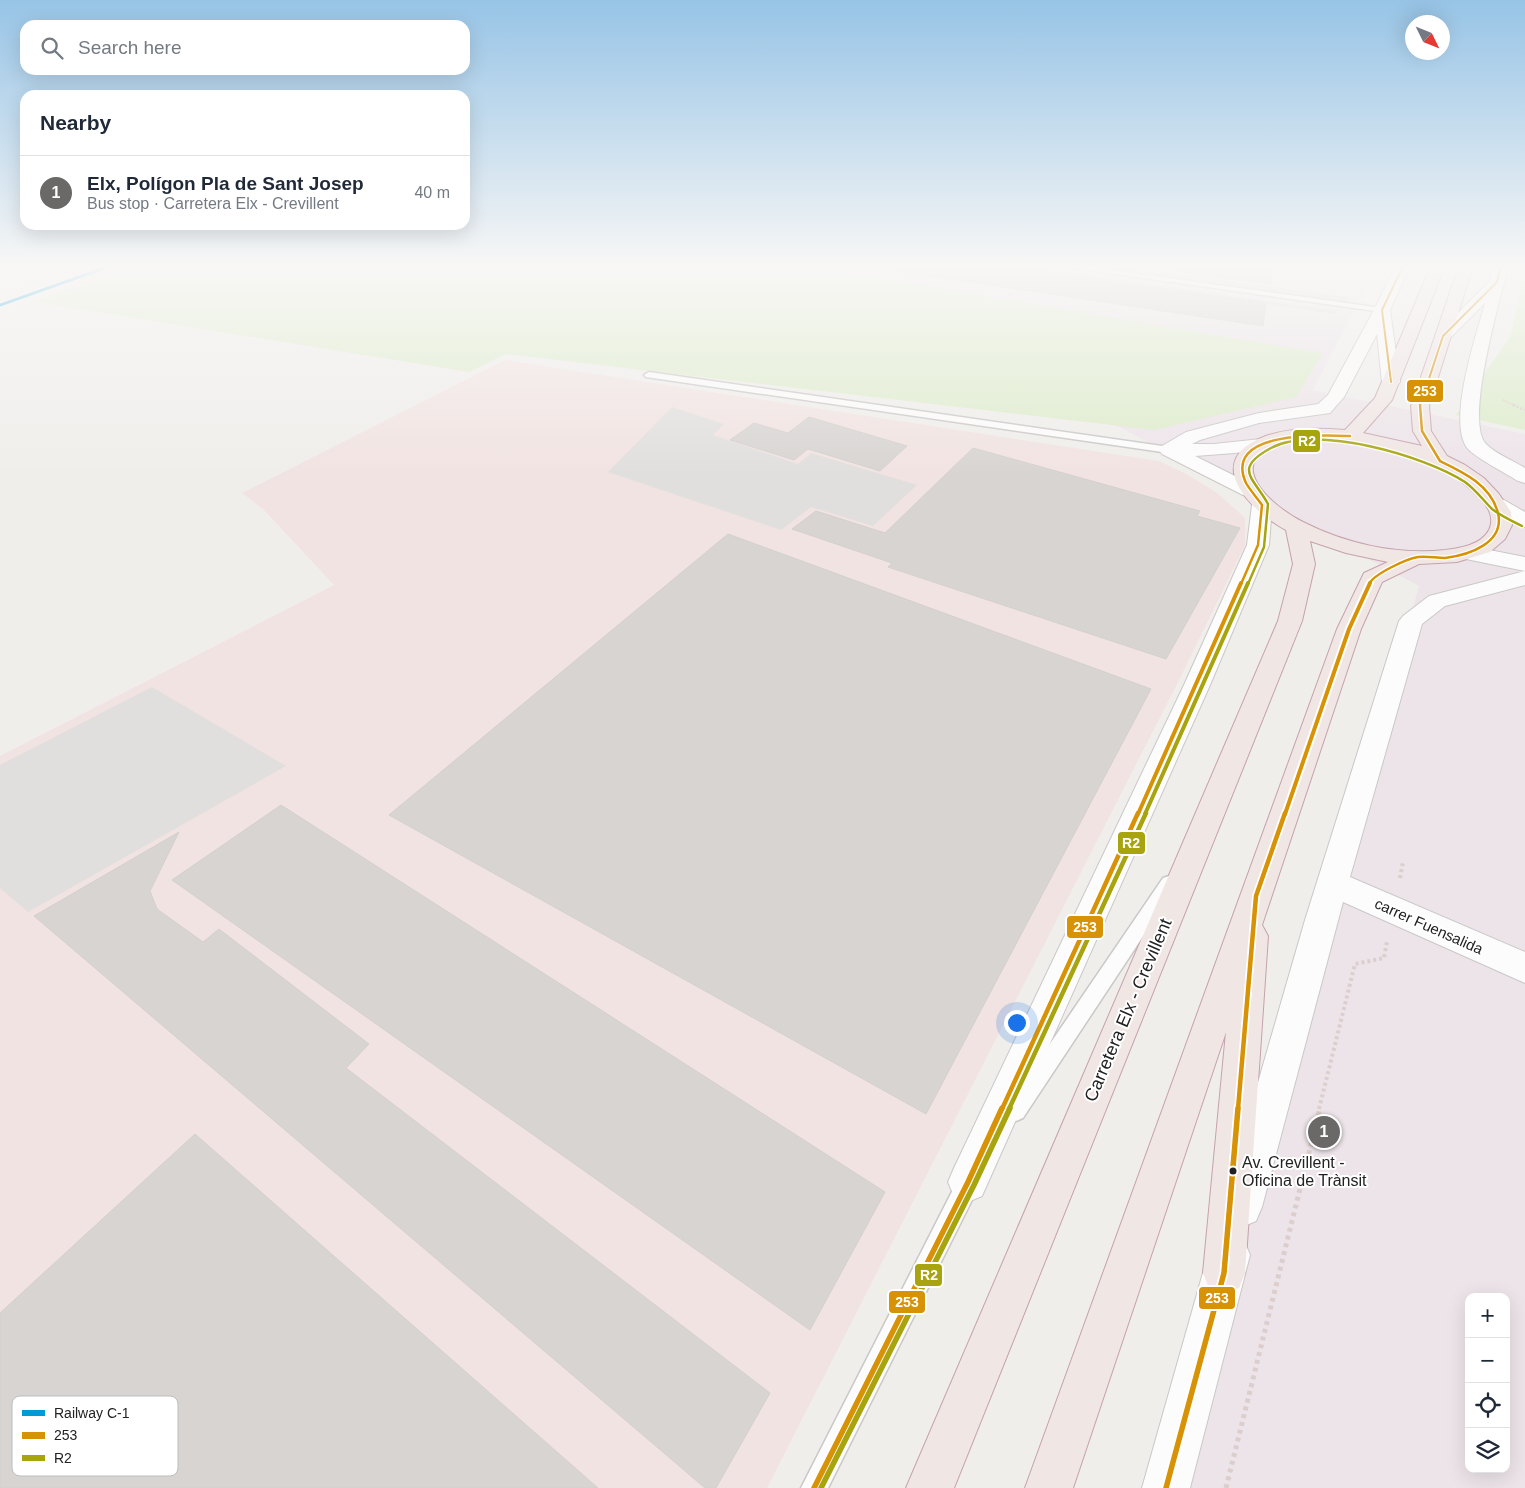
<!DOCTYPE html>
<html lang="en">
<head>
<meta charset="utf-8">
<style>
	:root { --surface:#fff; --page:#f2f2f3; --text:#1f2937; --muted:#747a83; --line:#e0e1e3; --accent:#6a6968 }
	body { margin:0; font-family:Helvetica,sans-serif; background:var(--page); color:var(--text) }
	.controls { position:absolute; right:15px; bottom:15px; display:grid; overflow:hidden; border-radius:10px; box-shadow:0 5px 20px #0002 }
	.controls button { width:45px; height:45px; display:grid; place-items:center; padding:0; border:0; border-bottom:1px solid var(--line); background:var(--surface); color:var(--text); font:25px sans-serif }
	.compass { position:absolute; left:1405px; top:15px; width:45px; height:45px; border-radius:50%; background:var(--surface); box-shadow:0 5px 20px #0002; rotate:133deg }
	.you { position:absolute; left:1016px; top:1022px; width:18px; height:18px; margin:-12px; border:4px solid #fff; border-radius:50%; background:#1a73e8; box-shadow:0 0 0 8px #1a73e833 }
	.badge { display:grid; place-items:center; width:32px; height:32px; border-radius:50%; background:var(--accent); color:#fff; font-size:16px; font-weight:700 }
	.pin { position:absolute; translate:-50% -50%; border:2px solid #fff; box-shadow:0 1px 5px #0006 }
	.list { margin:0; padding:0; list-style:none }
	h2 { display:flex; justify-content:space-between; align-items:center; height:65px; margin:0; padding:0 20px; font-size:21px }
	h2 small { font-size:16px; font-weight:400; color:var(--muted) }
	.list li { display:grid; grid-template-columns:32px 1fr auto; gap:15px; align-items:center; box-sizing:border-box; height:75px; padding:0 20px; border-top:1px solid var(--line) }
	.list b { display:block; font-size:19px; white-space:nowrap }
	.list p { margin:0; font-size:16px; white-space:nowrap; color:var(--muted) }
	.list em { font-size:16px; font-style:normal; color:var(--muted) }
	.icon { flex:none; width:28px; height:28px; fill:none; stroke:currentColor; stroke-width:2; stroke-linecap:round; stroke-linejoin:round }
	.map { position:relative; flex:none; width:1525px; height:1488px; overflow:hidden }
	.search { position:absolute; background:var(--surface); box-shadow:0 5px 20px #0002; left:20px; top:20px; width:450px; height:55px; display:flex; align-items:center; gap:12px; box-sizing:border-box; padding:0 18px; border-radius:15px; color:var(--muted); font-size:19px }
	.panel { position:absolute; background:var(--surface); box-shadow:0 5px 20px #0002; left:20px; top:90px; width:450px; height:140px; border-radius:15px }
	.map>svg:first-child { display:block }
</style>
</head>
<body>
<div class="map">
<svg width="1525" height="1488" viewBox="0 0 1525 1488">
	<rect width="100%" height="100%" fill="#f0eeeb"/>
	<path fill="#f1e3e1" d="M505 360 1159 461 1188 475 1217 493 1245 518V545L1179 680 767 1488H0V756L334 585 263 509 242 493Z"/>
	<path fill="#ede4e9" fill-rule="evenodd" d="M794 266H1377L1313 390 1525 434V1488H1170L1419 586 1104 419ZM1469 1297H1506V1469H1469Z"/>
	<path fill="#efefdf" d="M0 266H69L46 277 0 286Z"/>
	<path fill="#ddeccb" d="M134 266H807L1323 353 1296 397 1154 430 506 354 469 372 35 302Z
		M1525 267V430L1456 415 1511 335Z"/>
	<path fill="#e0dfde" d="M1002 266H1027L1338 311 1335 314Z
		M1090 266H1120L1348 297 1347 301Z
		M672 407 724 424 713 435 798 464 811 453 917 485 873 526 811 507 781 530 608 472Z
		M152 687 286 766 28 912 0 888V765Z"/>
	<path fill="#d7d4d2" stroke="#d3d0cc" d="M894 266H1004L1266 303 1263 326 891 270Z
		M1137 266H1272L1271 284Z
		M809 417 907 446 880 471 808 449 794 460 730 440 754 423 788 433Z
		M973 448 1200 511 1197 516 1240 528 1166 659 888 567 892 563 792 529 816 511 885 533Z
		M728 534 1151 689 926 1114 389 815Z
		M281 805 885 1192 810 1330 172 880Z
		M179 832 150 891 157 909 203 942 219 929 369 1044 346 1068 770 1393 716 1488H705L34 916Z
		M195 1134 598 1488H0V1313Z"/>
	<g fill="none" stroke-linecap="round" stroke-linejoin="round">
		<defs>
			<path id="service" d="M1059 266H1082L1382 308 1386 310 1382 312Z
				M649 372 1169 447 1174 450 1169 453 646 377 644 375Z
				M1169 876 1175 878 1178 883 1175 888 1023 1118 1016 1121 1009 1118 1006 1111 1009 1104 1163 878Z
				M969 1171 977 1174 980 1182 977 1190 828 1488H801L961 1174Z"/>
			<path id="minor" d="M1396 266H1410L1390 310 1400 382 1397 386 1391 387 1385 386 1382 382 1377 334 1344 397 1330 413 1259 423 1200 440 1192 444H1214L1261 439 1268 441 1270 445 1268 449 1261 451 1195 456 1257 487 1260 491 1257 495 1250 497 1243 495 1162 454 1159 450 1162 446 1186 432 1259 413 1318 404 1328 395 1374 310Z
				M1494 266H1508C1501 297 1464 422 1486 444 1494 453 1514 461 1525 468V483L1518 481C1505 473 1480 460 1469 450 1445 426 1477 333 1485 303L1449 339H1437L1435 336 1490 281Z
				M1497 498 1504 500 1525 512V527L1518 525 1490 508 1487 504 1490 500Z
				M1262 499 1269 501 1272 505 1269 545 1210 685 982 1196 968 1202 954 1196 948 1182 954 1168 1184 685 1247 545 1252 505 1255 501Z
				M1469 546 1525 557V571L1461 558 1458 553 1461 548Z
				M1525 571V585L1445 606 1422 624 1350 877 1525 952V983L1343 902 1262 1207 1256 1221 1242 1227 1228 1221 1222 1207 1305 920 1399 621 1403 616 1429 596Z
				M1229 1234 1244 1240 1250 1255 1190 1488H1142L1208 1255 1214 1240Z"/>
			<path id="trunk" d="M1431 266H1445L1392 400 1363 433 1422 446 1413 431 1411 406 1459 266H1473L1429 406 1431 431 1447 456 1465 465 1484 478 1499 494 1511 512 1512 525 1505 539 1490 552 1457 562 1419 564 1382 582 1361 629 1262 925 1268 936 1245 1273 1239 1288 1224 1294 1209 1288 1203 1273 1226 1032 1073 1488H1025L1337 629 1364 573 1388 562 1346 553 1310 541 1315 564 1302 621 954 1488H906L1278 621 1293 564 1286 530C1252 512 1202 463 1261 438 1287 427 1318 428 1345 430L1375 398ZM1327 440C1382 445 1440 456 1479 497 1488 506 1495 518 1489 530 1481 545 1460 548 1445 550 1397 555 1346 544 1303 522 1271 506 1220 461 1282 443 1296 439 1312 440 1327 440Z"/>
		</defs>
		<use href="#service" stroke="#c9c8c7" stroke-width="3"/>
		<use href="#minor" stroke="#c9c8c7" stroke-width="2"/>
		<use href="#trunk" stroke="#c5a2ac" stroke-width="2"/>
		<path stroke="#dccecd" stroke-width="2" stroke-dasharray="1 1" stroke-linecap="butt" d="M1503 400 1516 406"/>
		<path stroke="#dccecd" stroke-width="2.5" stroke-dasharray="2 2" stroke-linecap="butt" d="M1513 405 1525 410"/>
		<path stroke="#dccecd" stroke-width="4" stroke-dasharray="3 3" stroke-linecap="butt" d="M1400 878 1403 862
			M1319 1109 1355 964 1384 958 1387 941"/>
		<path stroke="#dccecd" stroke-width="5" stroke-dasharray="4 4" stroke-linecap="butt" d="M1226 1488 1320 1108"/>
		<use href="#service" fill="#fdfcfc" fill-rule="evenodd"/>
		<use href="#minor" fill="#fdfcfc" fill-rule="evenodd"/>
		<use href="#trunk" fill="#f0e6e4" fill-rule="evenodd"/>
		<defs>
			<path id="bus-1-far4" d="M1391 382 1382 310 1403 266
				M1420 406 1443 336 1497 282 1501 266"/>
			<path id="bus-1-far3" d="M1420 405 1422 431 1440 461
				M1241 584 1258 545 1262 505C1257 498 1250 490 1246 483 1222 430 1323 435 1350 436
				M1369 584C1374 574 1406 559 1418 557 1427 556 1436 558 1445 558 1469 555 1505 543 1498 513 1491 485 1463 472 1440 461"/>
			<path id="bus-1-far2" d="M1138 814 1241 583
				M1285 814 1349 629 1370 583"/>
			<path id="bus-1-far1" d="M1002 1109 1138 813
				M1238 1109 1256 896 1285 813"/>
			<path id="bus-1" d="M814 1488 968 1182 1002 1108
				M1166 1488 1224 1273 1238 1108"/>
			<path id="bus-2-far3" d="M1248 584 1264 547 1268 504C1254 478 1232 469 1271 448 1316 424 1425 456 1465 482 1476 490 1483 500 1492 509 1501 516 1512 521 1522 526"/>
			<path id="bus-2-far2" d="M1145 814 1248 583"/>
			<path id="bus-2-far1" d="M1009 1109 1146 813"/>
			<path id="bus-2" d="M821 1488 974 1185 1010 1108"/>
		</defs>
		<use href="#bus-1-far4" stroke="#fff" stroke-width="4"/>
		<use href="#bus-1-far3" stroke="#fff" stroke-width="5"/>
		<use href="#bus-1-far2" stroke="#fff" stroke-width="8"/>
		<use href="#bus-1-far1" stroke="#fff" stroke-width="8"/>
		<use href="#bus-1" stroke="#fff" stroke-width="9"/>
		<use href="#bus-2-far3" stroke="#fff" stroke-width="5"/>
		<use href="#bus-2-far2" stroke="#fff" stroke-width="8"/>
		<use href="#bus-2-far1" stroke="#fff" stroke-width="8"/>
		<use href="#bus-2" stroke="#fff" stroke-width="9"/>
		<use href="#bus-1-far4" stroke="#d79205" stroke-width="2"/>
		<use href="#bus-1-far3" stroke="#d79205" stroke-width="2.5"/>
		<use href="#bus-1-far2" stroke="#d79205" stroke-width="4"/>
		<use href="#bus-1-far1" stroke="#d79205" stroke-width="4.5"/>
		<use href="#bus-1" stroke="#d79205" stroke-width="5.5"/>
		<use href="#bus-2-far3" stroke="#a7a40e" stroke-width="2.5"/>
		<use href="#bus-2-far2" stroke="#a7a40e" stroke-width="4"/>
		<use href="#bus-2-far1" stroke="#a7a40e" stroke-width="4.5"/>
		<use href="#bus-2" stroke="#a7a40e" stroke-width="5.5"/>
		<defs>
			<path id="rail-1" d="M0 305 110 266"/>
		</defs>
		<use href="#rail-1" stroke="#fff" stroke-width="5"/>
		<use href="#rail-1" stroke="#009ad5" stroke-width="3"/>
	</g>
	<linearGradient id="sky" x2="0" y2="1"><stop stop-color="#97c4e6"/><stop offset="0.56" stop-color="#f8f7f6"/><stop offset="1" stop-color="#f8f7f6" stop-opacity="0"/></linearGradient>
	<rect width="1525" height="475" fill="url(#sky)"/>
	<circle fill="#222" stroke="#fff" stroke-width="2" cx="1233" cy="1171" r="4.5"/>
	<g text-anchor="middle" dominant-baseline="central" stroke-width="4" stroke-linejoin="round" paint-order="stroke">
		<g font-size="15" fill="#222" stroke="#fff">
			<text transform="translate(1429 926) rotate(24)">carrer Fuensalida</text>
		</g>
		<g font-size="16" fill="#222" stroke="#fff" text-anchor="start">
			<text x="1242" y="1162">Av. Crevillent -<tspan x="1242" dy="18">Oficina de Trànsit</tspan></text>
		</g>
		<g font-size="18" fill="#222" stroke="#fff">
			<text transform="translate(1128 1010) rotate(-67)">Carretera Elx - Crevillent</text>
		</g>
	</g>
	<rect x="12" y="1396" width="166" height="80" rx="8" fill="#fff" stroke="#bdbdbd" stroke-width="1"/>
	<rect x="22" y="1410" width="23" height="6" fill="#009ad5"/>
	<rect x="22" y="1432" width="23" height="7" fill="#d79205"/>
	<rect x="22" y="1455" width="23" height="6" fill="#a7a40e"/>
	<g font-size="14" fill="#222">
		<text x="54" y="1418">Railway C-1</text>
		<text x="54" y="1440">253</text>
		<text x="54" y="1463">R2</text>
	</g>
	<g stroke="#fff" stroke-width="2">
		<rect x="1406" y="379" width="38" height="24" rx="5" fill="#d79205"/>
		<rect x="1292" y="429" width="29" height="24" rx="5" fill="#a7a40e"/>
		<rect x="1117" y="831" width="29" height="24" rx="5" fill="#a7a40e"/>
		<rect x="1066" y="915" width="38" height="24" rx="5" fill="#d79205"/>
		<rect x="914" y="1263" width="29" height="24" rx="5" fill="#a7a40e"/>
		<rect x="1198" y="1286" width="38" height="24" rx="5" fill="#d79205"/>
		<rect x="888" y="1290" width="38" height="24" rx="5" fill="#d79205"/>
	</g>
	<g font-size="14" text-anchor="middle" font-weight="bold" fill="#fff">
		<text x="1425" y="396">253</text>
		<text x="1307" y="446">R2</text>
		<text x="1131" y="848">R2</text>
		<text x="1085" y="932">253</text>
		<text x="929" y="1280">R2</text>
		<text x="1217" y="1303">253</text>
		<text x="907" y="1307">253</text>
	</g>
</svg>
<div class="controls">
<button>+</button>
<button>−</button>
<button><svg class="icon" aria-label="locate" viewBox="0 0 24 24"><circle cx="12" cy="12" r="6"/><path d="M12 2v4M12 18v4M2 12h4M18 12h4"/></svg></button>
<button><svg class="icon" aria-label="layers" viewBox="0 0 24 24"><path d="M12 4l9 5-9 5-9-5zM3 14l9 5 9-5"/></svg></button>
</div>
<svg class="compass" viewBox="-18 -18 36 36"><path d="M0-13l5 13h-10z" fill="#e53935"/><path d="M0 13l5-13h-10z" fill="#747a83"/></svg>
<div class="you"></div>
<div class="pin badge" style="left:1324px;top:1132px">1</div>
<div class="search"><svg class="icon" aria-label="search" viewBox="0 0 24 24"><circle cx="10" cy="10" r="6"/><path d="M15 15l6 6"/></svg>Search here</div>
<section class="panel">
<h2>Nearby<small></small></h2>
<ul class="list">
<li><span class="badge">1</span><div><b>Elx, Polígon Pla de Sant Josep</b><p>Bus stop · Carretera Elx - Crevillent</p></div><em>40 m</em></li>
</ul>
</section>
</div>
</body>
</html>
